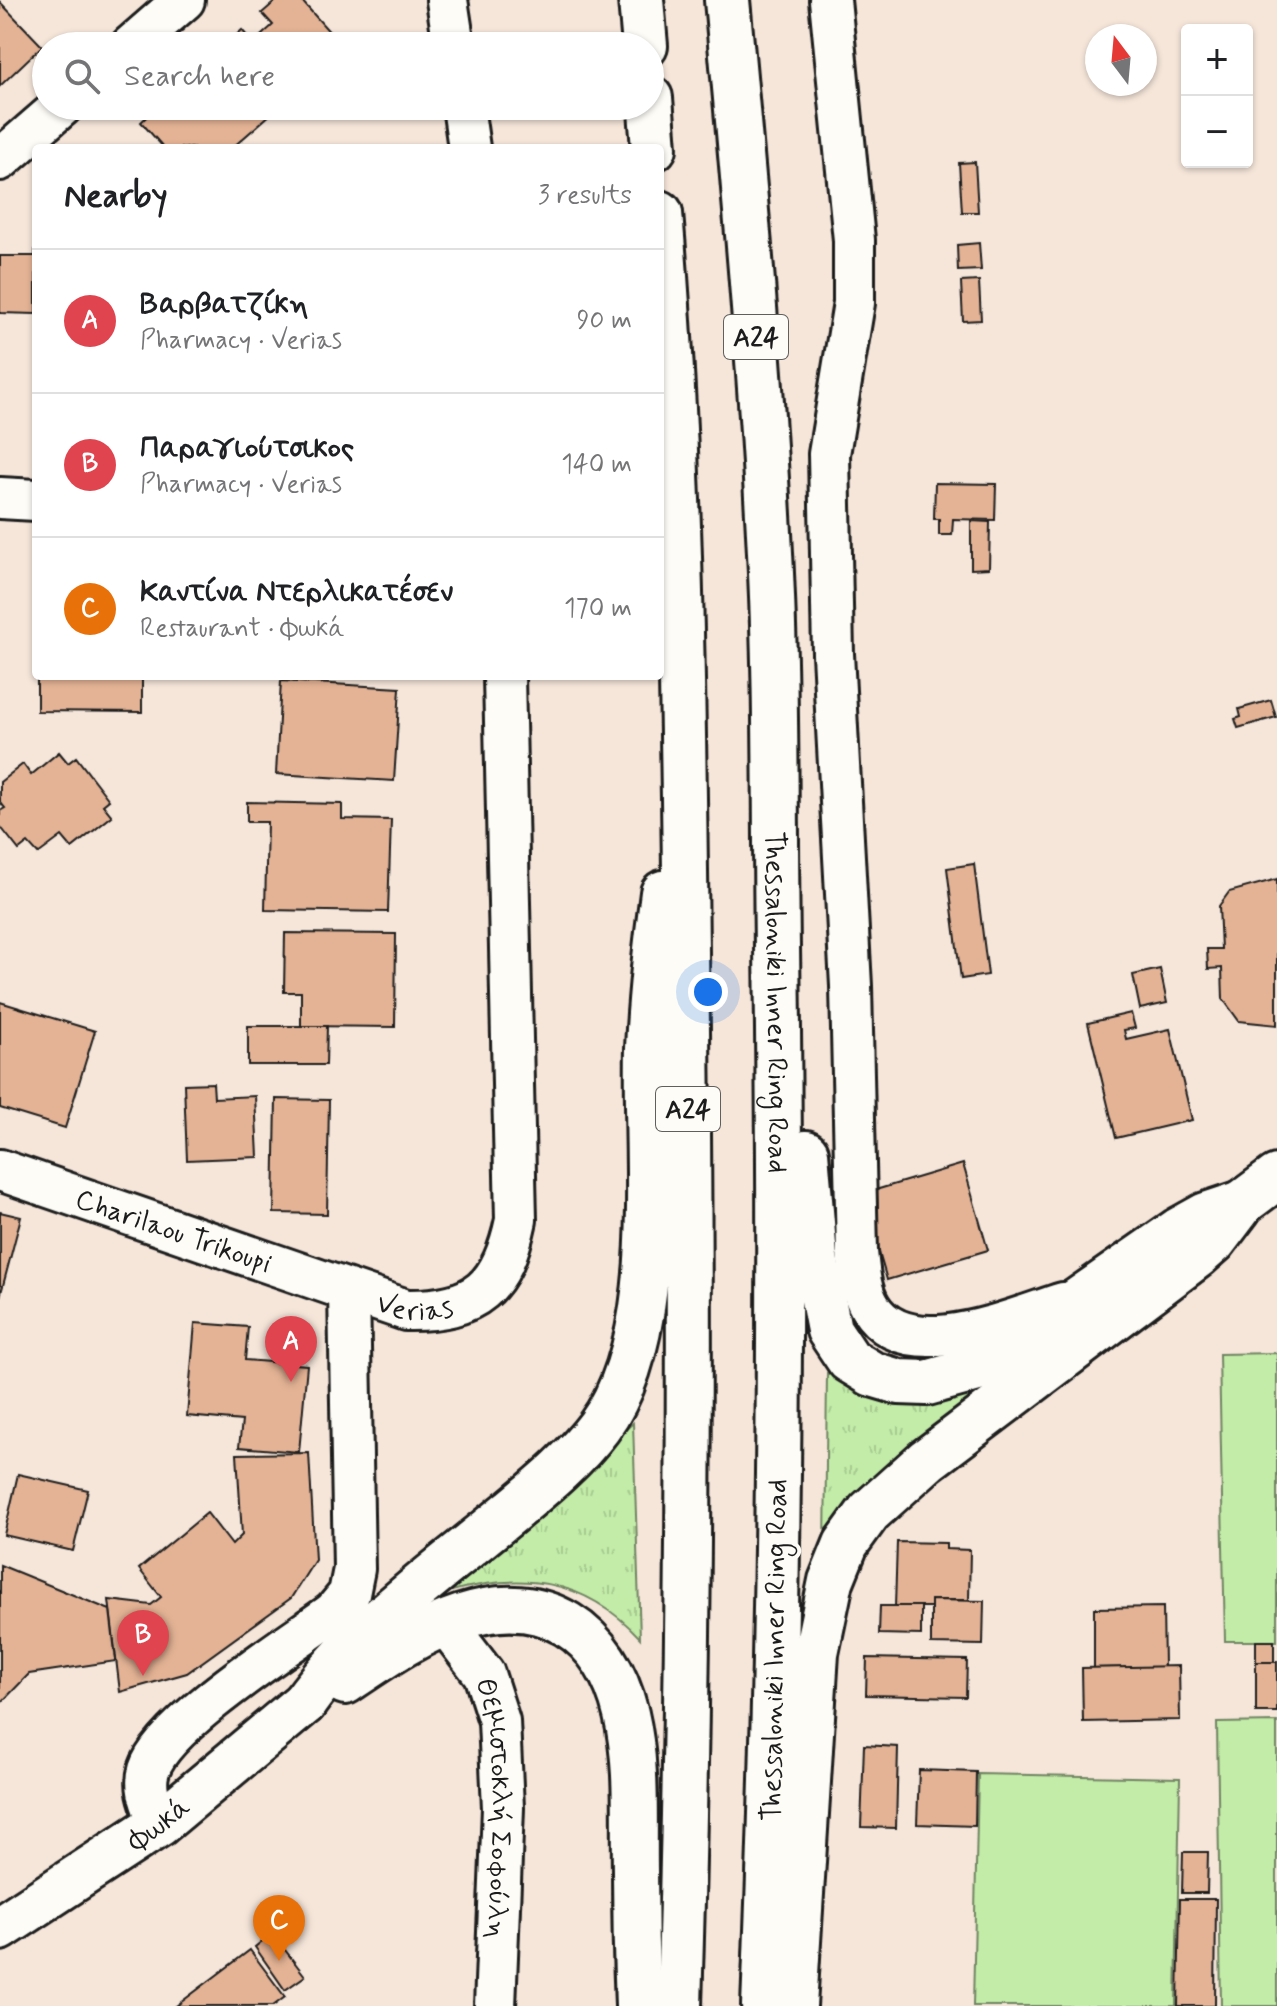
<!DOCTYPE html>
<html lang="en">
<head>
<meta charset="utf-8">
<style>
  body { margin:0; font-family:Mynerve,sans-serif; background:#f2f2f2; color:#202124 }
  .controls { position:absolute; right:24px; top:24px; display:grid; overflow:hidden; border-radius:8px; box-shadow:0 2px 6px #0004 }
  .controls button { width:72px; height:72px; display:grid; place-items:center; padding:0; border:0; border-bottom:2px solid #e0e0e0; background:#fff; color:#202124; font:40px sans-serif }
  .compass { position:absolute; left:1085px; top:24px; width:72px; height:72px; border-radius:50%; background:#fff; box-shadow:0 2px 6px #0004; rotate:344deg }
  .you { position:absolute; left:708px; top:992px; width:28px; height:28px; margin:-20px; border:6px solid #fff; border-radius:50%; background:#1a73e8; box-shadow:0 0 0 12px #1a73e833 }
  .badge { display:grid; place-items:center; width:52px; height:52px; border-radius:50%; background:#b45309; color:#fff; font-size:26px; font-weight:700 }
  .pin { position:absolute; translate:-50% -66px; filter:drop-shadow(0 2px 4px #0008) }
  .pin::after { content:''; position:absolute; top:42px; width:28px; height:24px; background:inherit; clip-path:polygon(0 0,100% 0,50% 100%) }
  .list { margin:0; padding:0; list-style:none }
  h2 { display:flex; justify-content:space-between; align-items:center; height:104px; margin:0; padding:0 32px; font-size:34px }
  h2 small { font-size:26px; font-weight:400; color:#757577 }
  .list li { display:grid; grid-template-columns:52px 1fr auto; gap:24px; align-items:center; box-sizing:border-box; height:144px; padding:0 32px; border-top:2px solid #e0e0e0 }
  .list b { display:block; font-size:30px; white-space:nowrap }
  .list p { margin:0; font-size:26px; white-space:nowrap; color:#757577 }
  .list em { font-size:26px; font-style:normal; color:#757577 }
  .icon { flex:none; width:44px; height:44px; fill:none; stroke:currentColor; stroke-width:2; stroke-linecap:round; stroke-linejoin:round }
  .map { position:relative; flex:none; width:1277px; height:2006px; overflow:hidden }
  .search { position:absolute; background:#fff; box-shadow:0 2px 6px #0004; left:32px; top:32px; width:632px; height:88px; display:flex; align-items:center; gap:20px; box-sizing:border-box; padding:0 28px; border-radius:44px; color:#757577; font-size:30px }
  .panel { position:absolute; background:#fff; box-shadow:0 2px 6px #0004; left:32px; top:144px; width:632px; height:536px; border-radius:8px }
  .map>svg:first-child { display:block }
  .grass { fill:url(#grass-tufts); stroke:#708462; stroke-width:2 }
  .garden { fill:#c3eca8; stroke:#708462; stroke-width:2 }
  .building { fill:#e4b395; stroke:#1c1c1c; stroke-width:2 }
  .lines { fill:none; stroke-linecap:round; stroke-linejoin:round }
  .minor-casing { stroke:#1c1c1c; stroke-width:46 }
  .major-casing { stroke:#1c1c1c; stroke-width:50 }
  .highway-casing { stroke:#1c1c1c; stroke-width:50 }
  .minor { stroke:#fdfcf7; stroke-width:40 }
  .major { stroke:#fdfcf7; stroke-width:44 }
  .highway { stroke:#fdfcf7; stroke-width:44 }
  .labels { text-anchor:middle; stroke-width:8; stroke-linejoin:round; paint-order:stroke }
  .shield { fill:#fdfcf7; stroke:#605f5e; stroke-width:2 }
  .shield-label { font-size:26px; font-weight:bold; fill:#1c1c1c }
  .street-label { font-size:28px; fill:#1c1c1c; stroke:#fdfcf7 }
</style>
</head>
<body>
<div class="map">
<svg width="1277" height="2006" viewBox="0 0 1277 2006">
  <defs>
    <pattern id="grass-tufts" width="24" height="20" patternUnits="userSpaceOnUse" patternTransform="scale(2)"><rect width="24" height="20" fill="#c3eca8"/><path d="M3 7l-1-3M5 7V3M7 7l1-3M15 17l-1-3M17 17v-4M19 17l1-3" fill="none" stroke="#a7ca90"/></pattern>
  </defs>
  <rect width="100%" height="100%" fill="#f6e6da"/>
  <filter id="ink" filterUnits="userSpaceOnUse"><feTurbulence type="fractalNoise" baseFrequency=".0125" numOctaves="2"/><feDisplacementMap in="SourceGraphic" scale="16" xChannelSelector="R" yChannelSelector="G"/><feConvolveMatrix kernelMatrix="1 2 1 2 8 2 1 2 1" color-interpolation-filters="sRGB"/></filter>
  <g filter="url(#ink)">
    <g class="grass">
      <path d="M827,1373C861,1392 889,1406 929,1404C942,1403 966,1391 977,1397L825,1552Z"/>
      <path d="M633,1423L640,1638C584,1577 520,1571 444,1593Z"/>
    </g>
    <g class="garden">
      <path d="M1277,1353V1641H1225L1219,1354Z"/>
      <path d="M1277,1722V2006H1221L1217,1723Z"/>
      <path d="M978,1774L1180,1778L1176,2006H973Z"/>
    </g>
    <g class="building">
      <path d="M277,0H301L342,46H224L242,30L253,43L273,25L262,13Z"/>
      <path d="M0,2L42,46L0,86Z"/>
      <path d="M158,106L181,107L280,106L232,148H164L141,122Z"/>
      <path d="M975,162L978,212H962L959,163Z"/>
      <path d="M36,225V314L0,313V256H35Z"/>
      <path d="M979,243L981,270L958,271L957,245Z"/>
      <path d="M979,281L981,320L963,321L961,282Z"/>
      <path d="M935,483L996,484L995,520L953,519L952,535H939V519H934Z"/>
      <path d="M971,521L990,522L989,568L971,569Z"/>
      <path d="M37,676H142V712L37,711Z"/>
      <path d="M281,681L400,688L394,781L276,774Z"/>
      <path d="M1271,700L1276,717L1238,728L1235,719L1241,717L1239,709Z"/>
      <path d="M59,752L68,763L76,757L109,800L103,805L112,816L72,848L62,836L38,854L28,843L19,850L0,826V811L5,808L0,802V782L23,764L31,775Z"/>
      <path d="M247,802L342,804V819L391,820L388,912L265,910L267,822H247Z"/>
      <path d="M974,864L988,975L961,979L947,868Z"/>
      <path d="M1277,879V1025L1239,1021L1223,999L1222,968L1208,969L1207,949H1221L1219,906L1229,892Z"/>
      <path d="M285,933L396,934L395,1027L301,1026V992H284Z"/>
      <path d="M1160,969L1167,1003L1140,1009L1133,975Z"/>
      <path d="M0,1002L95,1031L65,1128L0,1108Z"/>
      <path d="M1131,1013L1135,1028L1124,1030L1126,1039L1170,1029L1192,1120L1116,1138L1088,1023Z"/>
      <path d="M248,1026H327L326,1065H248Z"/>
      <path d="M213,1083L214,1098L255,1096L258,1157L187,1160L184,1084Z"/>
      <path d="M276,1099L329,1100L327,1214L274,1213Z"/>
      <path d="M963,1164L988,1250L887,1280L862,1194Z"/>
      <path d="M0,1212L21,1217L0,1297Z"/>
      <path d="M195,1323L248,1327L245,1360L307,1365L299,1452L239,1447L242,1421L187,1416Z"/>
      <path d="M309,1453L315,1560L291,1598L187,1673L120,1692L109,1600L151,1605L161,1597L139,1569L207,1513L232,1545L242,1535L237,1454Z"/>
      <path d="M18,1474L88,1490L73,1551L4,1535Z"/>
      <path d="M897,1542L946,1543V1549L970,1550L969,1600H931V1607H895Z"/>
      <path d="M0,1565L110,1610L116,1661L29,1674L0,1704Z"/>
      <path d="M931,1600L984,1601L983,1645L931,1644Z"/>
      <path d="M880,1606H921V1635L879,1634Z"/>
      <path d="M1163,1607L1164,1667L1094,1668V1608Z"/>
      <rect x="1256" y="1641" width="18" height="21"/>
      <path d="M867,1658L967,1660L966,1697L866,1695Z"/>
      <rect x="1256" y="1662" width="21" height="50"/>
      <path d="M1179,1666L1180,1720L1083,1722L1082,1668Z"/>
      <path d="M864,1745L898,1747L896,1828L861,1827Z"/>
      <path d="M919,1770L976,1772L975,1826L917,1824Z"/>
      <path d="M1183,1852H1208L1207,1893H1182Z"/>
      <path d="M1180,1899H1216L1215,2006H1178Z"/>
      <path d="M272,1933L305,1976L285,1990L255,1947Z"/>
      <path d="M250,1950L285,1997L273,2006H176Z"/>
    </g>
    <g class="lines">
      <defs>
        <g id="minor">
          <path d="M447,0L454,46"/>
          <path d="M830,0L854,240V303L829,454L833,654L851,986L857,1252C859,1270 860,1290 870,1307C906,1367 1014,1318 1063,1303"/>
          <path d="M131,46L184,0"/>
          <path d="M463,106L469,148"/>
          <path d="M0,160L62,106"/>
          <path d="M0,498L36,500"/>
          <path id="s1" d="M0,1170L406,1310C477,1311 502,1287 516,1220L504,676"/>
          <path id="s2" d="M445,1623L484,1674L499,1721L503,1808L495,2006"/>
          <path d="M159,1824C153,1807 143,1789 149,1770C163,1724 292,1643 334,1612L349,1594L354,1569L349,1291"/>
        </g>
        <g id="major">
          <path d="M1242,1203L1277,1177"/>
          <path id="s3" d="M0,1928L159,1824L304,1703"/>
        </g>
        <g id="highway">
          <path d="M641,0L645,46"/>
          <path id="s4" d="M727,0C744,184 761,368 770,553C777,684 775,816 777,947C782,1299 779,1654 764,2006"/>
          <path d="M650,98L654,148"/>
          <path d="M660,213C681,459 683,705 686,952C691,1303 690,1655 679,2006"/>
          <path d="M806,1153L815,1258L829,1330L849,1360L872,1374L899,1382L927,1383L981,1368L1179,1230L1206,1215L1242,1203"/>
          <path d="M345,1682C382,1657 419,1631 462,1617C544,1590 606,1631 626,1714C638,1765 634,1819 635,1872C635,1916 636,1961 638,2006"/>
          <path d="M304,1703C359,1627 440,1571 512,1511C542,1486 575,1459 599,1427C667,1335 645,1161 648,1049C650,997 656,945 663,893"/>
          <path d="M794,2006L816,1653L831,1581L846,1544L869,1512L927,1460L1197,1256L1214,1241L1239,1208"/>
        </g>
      </defs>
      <use href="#minor" class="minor-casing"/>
      <use href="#major" class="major-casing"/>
      <use href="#highway" class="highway-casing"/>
      <use href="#minor" class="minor"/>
      <use href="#major" class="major"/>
      <use href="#highway" class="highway"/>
    </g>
  </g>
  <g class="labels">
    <g class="shield">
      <rect x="724" y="315" width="64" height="44" rx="6"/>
      <rect x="656" y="1087" width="64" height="44" rx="6"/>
    </g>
    <g class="shield-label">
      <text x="756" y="346">Α24</text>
      <text x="688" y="1118">Α24</text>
    </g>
    <g class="street-label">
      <text dy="10" stroke="none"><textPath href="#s4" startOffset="1004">Thessaloniki Inner Ring Road</textPath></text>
      <text dy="10" stroke="none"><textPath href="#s1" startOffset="184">Charilaou Trikoupi</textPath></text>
      <text dy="10" stroke="none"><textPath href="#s1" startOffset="438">Verias</textPath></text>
      <text transform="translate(773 1650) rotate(-89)" y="10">Thessaloniki Inner Ring Road</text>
      <text dy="10" stroke="none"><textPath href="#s2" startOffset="200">Θεμιστοκλή Σοφούλη</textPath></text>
      <text dy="10" stroke="none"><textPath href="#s3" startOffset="190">Φωκά</textPath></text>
    </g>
  </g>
</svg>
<div class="controls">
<button>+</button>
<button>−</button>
</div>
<svg class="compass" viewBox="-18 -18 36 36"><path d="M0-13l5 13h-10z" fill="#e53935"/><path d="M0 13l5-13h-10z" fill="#757577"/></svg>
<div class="you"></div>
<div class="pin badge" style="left:291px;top:1382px;background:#e0444e">A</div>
<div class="pin badge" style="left:143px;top:1676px;background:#e0444e">B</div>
<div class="pin badge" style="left:279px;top:1961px;background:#e8710a">C</div>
<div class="search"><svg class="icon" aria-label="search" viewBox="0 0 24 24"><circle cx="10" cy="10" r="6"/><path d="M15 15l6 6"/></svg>Search here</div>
<section class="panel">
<h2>Nearby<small>3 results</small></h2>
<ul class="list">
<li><span class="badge" style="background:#e0444e">A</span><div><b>Βαρβατζίκη</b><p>Pharmacy · Verias</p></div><em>90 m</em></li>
<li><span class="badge" style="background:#e0444e">B</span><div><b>Παραγιούτσικος</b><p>Pharmacy · Verias</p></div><em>140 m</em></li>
<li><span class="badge" style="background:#e8710a">C</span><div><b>Καντίνα Ντερλικατέσεν</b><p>Restaurant · Φωκά</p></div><em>170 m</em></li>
</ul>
</section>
</div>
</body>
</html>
